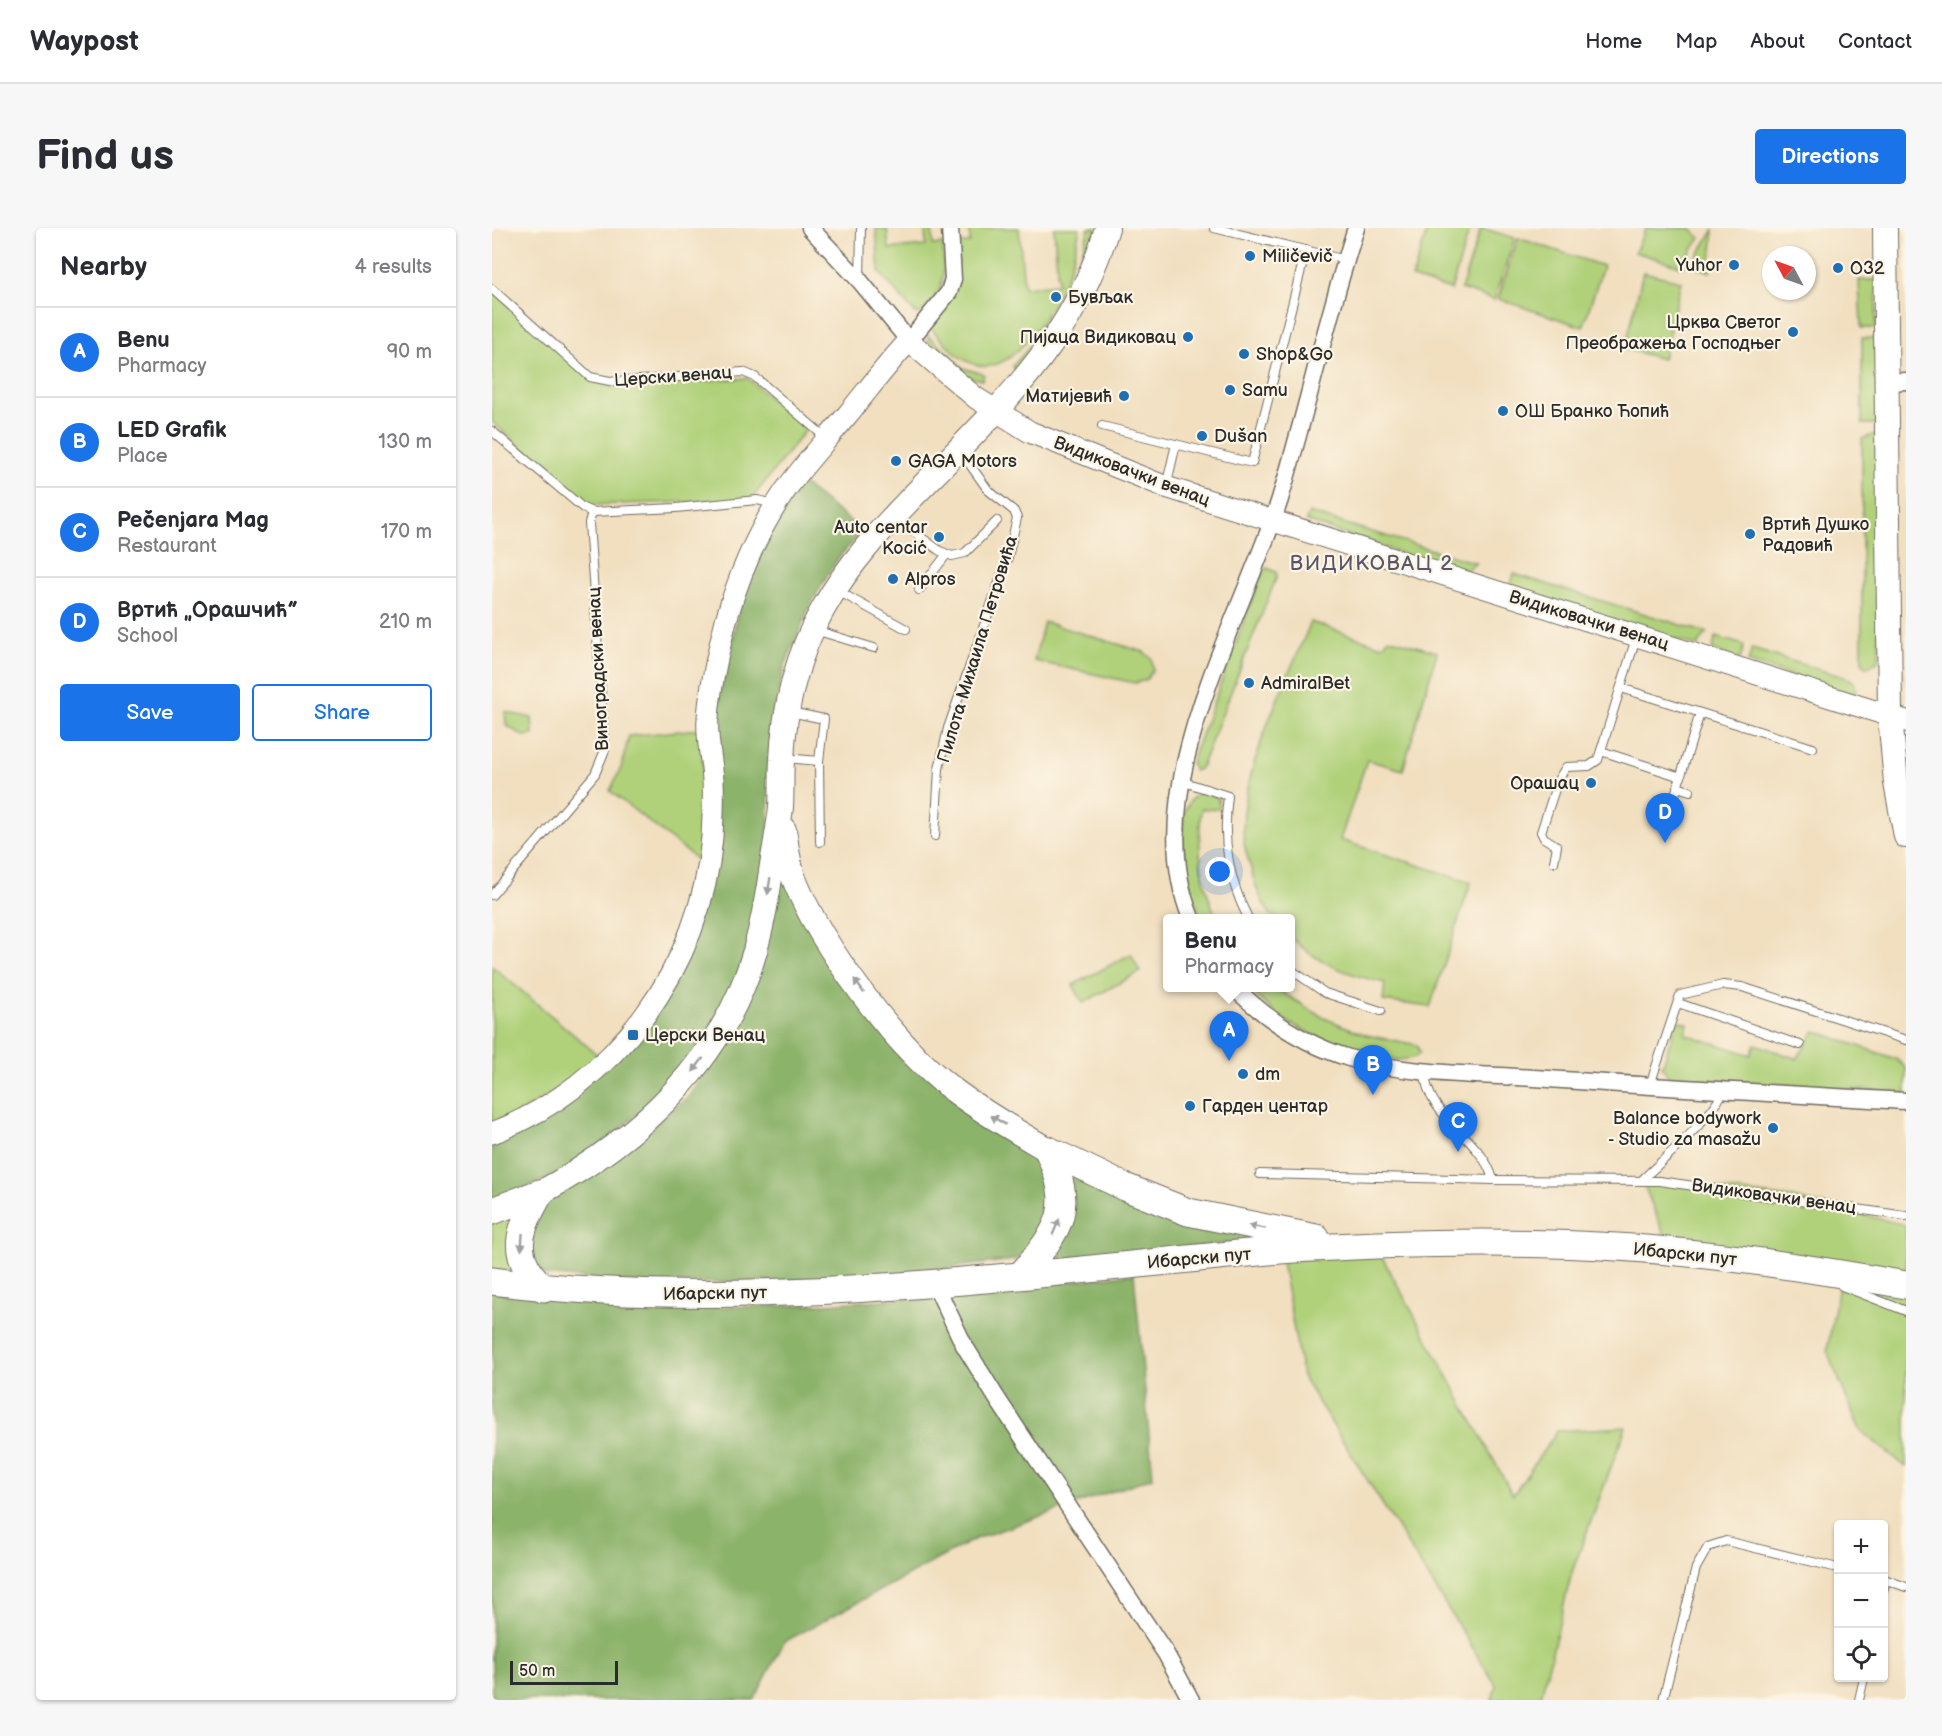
<!DOCTYPE html>
<html lang="en">
<head>
<meta charset="utf-8">
<style>
  body { margin:0; font-family:"Balsamiq Sans",sans-serif; background:#f7f7f7; color:#2b2b33 }
  .controls { position:absolute; right:18px; bottom:18px; display:grid; overflow:hidden; border-radius:6px; box-shadow:0 2px 4px #0004 }
  .controls button { width:54px; height:54px; display:grid; place-items:center; padding:0; border:0; border-bottom:2px solid #e1e1e2; background:#fff; color:#2b2b33; font:30px sans-serif }
  .compass { position:absolute; left:1270px; top:18px; width:54px; height:54px; border-radius:50%; background:#fff; box-shadow:0 2px 4px #0004; rotate:311deg }
  .scale { position:absolute; left:18px; bottom:15px; width:108px; box-sizing:border-box; padding-left:6px; border:3px solid #2b2b2b; border-top:0; font-size:16px; line-height:21px; white-space:nowrap; color:#2b2b2b; -webkit-text-stroke:4px #fcf5e5; paint-order:stroke }
  .you { position:absolute; left:728px; top:644px; width:21px; height:21px; margin:-15px; border:4px solid #fff; border-radius:50%; background:#1a73e8; box-shadow:0 0 0 9px #1a73e833 }
  .badge { display:grid; place-items:center; width:39px; height:39px; border-radius:50%; background:#1a73e8; color:#fff; font-size:20px; font-weight:700 }
  .pin { position:absolute; translate:-50% -50px; filter:drop-shadow(0 2px 3px #0008) }
  .pin::after { content:''; position:absolute; top:32px; width:21px; height:18px; background:inherit; clip-path:polygon(0 0,100% 0,50% 100%) }
  .popup { position:absolute; left:671px; top:686px; width:132px; height:78px; box-sizing:border-box; display:grid; place-content:center; border-radius:6px; background:#fff; filter:drop-shadow(0 2px 4px #0005); font-size:20px; white-space:nowrap; color:#7c7c81 }
  .popup b { font-size:22px; color:#2b2b33 }
  .popup::after { content:''; position:absolute; left:50%; top:100%; margin-left:-12px; border:12px solid transparent; border-top-color:#fff }
  .list { margin:0; padding:0; list-style:none }
  h2 { display:flex; justify-content:space-between; align-items:center; height:78px; margin:0; padding:0 24px; font-size:26px }
  h2 small { font-size:20px; font-weight:400; color:#7c7c81 }
  .list li { display:grid; grid-template-columns:39px 1fr auto; gap:18px; align-items:center; box-sizing:border-box; height:90px; padding:0 24px; border-top:2px solid #e1e1e2 }
  .list b { display:block; font-size:22px; white-space:nowrap }
  .list p { margin:0; font-size:20px; white-space:nowrap; color:#7c7c81 }
  .list em { font-size:20px; font-style:normal; color:#7c7c81 }
  .actions { display:flex; gap:12px; padding:18px 24px }
  .actions a { flex:1; padding:14px 0; border:2px solid #1a73e8; border-radius:6px; text-align:center; font-size:21px; color:#1a73e8 }
  .actions .main { background:#1a73e8; color:#fff }
  .icon { flex:none; width:33px; height:33px; fill:none; stroke:currentColor; stroke-width:2; stroke-linecap:round; stroke-linejoin:round }
  .map { position:relative; flex:none; width:1414px; height:1472px; overflow:hidden; border-radius:6px }
  header { display:flex; align-items:center; gap:36px; box-sizing:border-box; height:84px; padding:0 30px; background:#fff; border-bottom:2px solid #e1e1e2 }
  header strong { font-size:28px }
  nav { display:flex; gap:33px; margin-inline-start:auto; font-size:21px }
  .intro { display:flex; align-items:center; justify-content:space-between; box-sizing:border-box; height:144px; padding:0 36px }
  h1 { margin:0; font-size:42px }
  .button { padding:15px 27px; border-radius:6px; background:#1a73e8; color:#fff; font-size:21px; font-weight:700 }
  main { display:flex; gap:36px; padding:0 36px }
  aside { flex:1; background:#fff; border-radius:6px; box-shadow:0 2px 4px #0004 }
  .map>svg:first-child { display:block }
  .green { fill:#b0d17a; stroke:#6e7e52; stroke-width:1.5 }
  .forest { fill:#8cb36a; stroke:#5c6f4a; stroke-width:1.5 }
  .lines { fill:none; stroke-linecap:round; stroke-linejoin:round }
  .service-casing { stroke:#706a5f; stroke-width:10 }
  .minor-casing { stroke:#706a5f; stroke-width:19 }
  .tertiary-casing { stroke:#706a5f; stroke-width:23 }
  .secondary-casing { stroke:#706a5f; stroke-width:26 }
  .primary-casing { stroke:#706a5f; stroke-width:29 }
  .service { stroke:#fff; stroke-width:8 }
  .minor { stroke:#fff; stroke-width:16 }
  .tertiary { stroke:#fff; stroke-width:21 }
  .secondary { stroke:#fff; stroke-width:24 }
  .primary { stroke:#fff; stroke-width:27 }
  .oneway { fill:#a0a0a0 }
  .poi-dot { fill:#1f6fb2; stroke:#fcf5e5; stroke-width:2 }
  .labels { text-anchor:middle; stroke-width:4.5; stroke-linejoin:round; paint-order:stroke }
  .poi-label { font-size:18px; fill:#2b2b2b; stroke:#fcf5e5; text-anchor:start }
  .street-label { font-size:18px; fill:#2b2b2b; stroke:#fcf5e5 }
  .quarter-label { font-size:21px; letter-spacing:1.5px; fill:#5b5569; stroke:#fcf5e5 }
</style>
</head>
<body>
<header>
<strong>Waypost</strong>
<nav><a>Home</a><a>Map</a><a>About</a><a>Contact</a></nav>
</header>
<div class="intro"><h1>Find us</h1><a class="button">Directions</a></div>
<main>
<aside>
<h2>Nearby<small>4 results</small></h2>
<ul class="list">
<li><span class="badge">A</span><div><b>Benu</b><p>Pharmacy</p></div><em>90 m</em></li>
<li><span class="badge">B</span><div><b>LED Grafik</b><p>Place</p></div><em>130 m</em></li>
<li><span class="badge">C</span><div><b>Pečenjara Mag</b><p>Restaurant</p></div><em>170 m</em></li>
<li><span class="badge">D</span><div><b>Вртић „Орашчић”</b><p>School</p></div><em>210 m</em></li>
</ul>
<div class="actions"><a class="main">Save</a><a>Share</a></div>
</aside>
<div class="map">
<svg width="1414" height="1472" viewBox="0 0 1414 1472">
  <rect width="100%" height="100%" fill="#fcf5e5"/>
  <filter id="ink" filterUnits="userSpaceOnUse"><feTurbulence type="fractalNoise" baseFrequency=".0167" numOctaves="2"/><feDisplacementMap in="SourceGraphic" scale="12" xChannelSelector="R" yChannelSelector="G"/><feConvolveMatrix kernelMatrix="1 2 1 2 8 2 1 2 1" color-interpolation-filters="sRGB"/></filter>
  <filter id="wash" filterUnits="userSpaceOnUse"><feTurbulence type="fractalNoise" baseFrequency=".008" numOctaves="4" result="noise"/><feDisplacementMap in="SourceGraphic" scale="24" xChannelSelector="R" yChannelSelector="G"/><feGaussianBlur stdDeviation="1.35" result="paint"/><feColorMatrix in="noise" values="0 0 0 0 0 0 0 0 0 0 0 0 0 0 0 0 0 1.4 0 .05"/><feComposite in="paint" operator="in"/></filter>
  <g filter="url(#wash)">
    <rect width="100%" height="100%" fill="#f1dfc0"/>
    <g class="green">
      <path d="M384,0H395L397,21L434,18L433,0H440L441,17L451,16C452,50 454,61 428,86L423,85L387,44Z"/>
      <path d="M477,0H527L532,59L566,56L562,0H588C584,15 582,31 576,45C565,74 525,144 489,138C468,135 451,114 438,99L466,15H478Z"/>
      <path d="M597,0H605L579,67L524,144L521,138C559,95 583,56 597,0Z"/>
      <path d="M936,0H978L959,62L920,50Z"/>
      <path d="M989,0L1023,10L1002,72L969,61Z"/>
      <path d="M1154,0H1199L1208,10L1196,27L1192,39L1143,24Z"/>
      <path d="M1222,2L1218,44L1199,37Z"/>
      <path d="M1026,10L1111,38L1091,99L1006,71Z"/>
      <path d="M1151,44L1189,53L1171,131L1133,121Z"/>
      <path d="M1367,52H1385L1384,100H1369Z"/>
      <path d="M0,61L98,149L120,160L255,150L314,201L259,272L96,277L0,194Z"/>
      <path d="M436,107L471,140L492,146L490,152L469,147L436,118Z"/>
      <path d="M1370,110H1386L1385,196H1370Z"/>
      <path d="M1386,205L1387,433L1375,439L1370,434V211Z"/>
      <path d="M817,285L984,335L969,346L814,293Z"/>
      <path d="M775,340L784,344L785,348L710,537L706,542H702L699,534L771,343Z"/>
      <path d="M1022,346L1215,405L1205,418L1018,359Z"/>
      <path d="M552,394L652,424L660,431L661,442L654,452L643,455L542,433Z"/>
      <path d="M819,394L890,418L897,410L945,424L911,542L875,532L848,612L979,654L938,779L891,773L893,755C858,747 824,736 799,709L798,690H782C771,679 764,660 760,645C758,635 753,624 752,614C745,547 793,456 819,394Z"/>
      <path d="M1224,409L1252,417L1248,431L1220,422Z"/>
      <path d="M1260,421L1358,451L1363,456L1364,468L1256,434Z"/>
      <path d="M13,484L40,490L41,507L31,508L14,497Z"/>
      <path d="M207,501L211,511V623L208,634L118,563L129,540L137,508Z"/>
      <path d="M714,563L726,570L727,581H709C705,619 708,655 725,690H709C699,663 670,572 714,563Z"/>
      <path d="M639,726L648,744L591,775L581,757Z"/>
      <path d="M0,738L107,828C76,857 39,881 0,897Z"/>
      <path d="M756,760H783L832,790L874,807L925,817L928,826C902,846 816,807 791,791C779,782 767,770 756,760Z"/>
      <path d="M1188,793L1196,795L1193,806L1259,827L1263,816L1305,831L1323,803L1404,831L1414,840V865L1177,849L1170,839L1184,795Z"/>
      <path d="M1150,952L1300,970L1414,997V1239L1368,1202L1335,1123L1349,1046L1179,1024Z"/>
      <path d="M23,980L29,1045L0,1042V987Z"/>
      <path d="M884,1018L1021,1267L1065,1203L1134,1199L1080,1344L1048,1472H1000L1004,1457L810,1148L788,1022Z"/>
    </g>
    <g class="forest">
      <path d="M308,254L371,303L346,330L319,375L293,437L280,492L276,548L277,594L268,666L244,757L185,854L80,940L0,974V913L64,879L198,721L226,474L248,375L266,328Z"/>
      <path d="M288,637L389,793L542,922L563,977L550,1011L522,1032L401,1046L284,1053L154,1056L53,1047L41,1037L39,994L52,975L145,912L197,868L214,841Z"/>
      <path d="M562,928L784,1011L551,1033Z"/>
      <path d="M642,1046L661,1249L483,1311L292,1414L262,1472H0V1061C213,1098 429,1070 642,1046Z"/>
    </g>
  </g>
  <g filter="url(#ink)">
    <g class="lines">
      <defs>
        <g id="service">
          <path d="M722,0L854,32"/>
          <path d="M368,53L369,0"/>
          <path d="M0,61L98,149L123,154L251,144L263,149L334,210"/>
          <path d="M610,198L760,235L814,22"/>
          <path d="M0,203L91,280L100,284L184,280L265,272L283,276"/>
          <path d="M674,259L684,216"/>
          <path d="M404,291L448,323L460,328L473,325L505,293"/>
          <path d="M427,362L455,326"/>
          <path d="M346,363L414,401"/>
          <path d="M323,402L382,420"/>
          <path d="M1129,460L1321,520"/>
          <path d="M298,484L332,491L327,533L328,614"/>
          <path d="M1109,523L1189,549"/>
          <path d="M293,530L327,533"/>
          <path d="M689,553L736,568C730,611 736,651 756,690"/>
          <path d="M1185,559L1198,563"/>
          <path d="M1183,567L1208,485"/>
          <path d="M443,608L447,541L456,500L516,329L525,290L522,283L496,262L469,224"/>
          <path d="M1062,634L1065,618L1052,610L1049,604L1066,552L1074,539L1097,538L1106,532L1145,407"/>
          <path d="M0,667L103,546L113,522L97,295L100,284"/>
          <path d="M798,741L833,765L889,783"/>
          <path d="M1186,775L1308,817"/>
          <path d="M933,843C933,890 991,909 1001,952"/>
          <path d="M1158,857L1188,767L1231,757L1250,759L1414,812"/>
          <path d="M768,946L1001,952L1167,953L1414,988"/>
          <path d="M1150,952C1170,932 1224,887 1231,862"/>
          <path d="M1350,1058L1414,1083"/>
          <path d="M1392,1351L1414,1359"/>
          <path d="M1392,1360L1393,1351"/>
          <path d="M1171,1472L1204,1340L1216,1319L1234,1313L1346,1340"/>
          <path d="M1367,1472L1372,1450"/>
        </g>
        <g id="minor">
          <path d="M318,0L368,53L417,113L457,64L461,51L458,0"/>
          <path d="M1396,154L1414,153"/>
          <path d="M699,690C646,561 748,396 788,271C815,181 835,89 864,0"/>
          <path d="M743,760C776,793 812,816 857,830C916,847 982,846 1042,850C1166,859 1290,866 1414,873"/>
          <path d="M442,1054L472,1117L504,1169L674,1426L699,1472"/>
        </g>
        <path id="tertiary" d="M0,905C122,859 210,739 220,609C221,590 222,570 221,552C220,532 214,510 216,490C218,458 226,424 234,392C247,347 266,302 293,263C312,236 335,212 356,186C376,162 395,136 417,113L484,170L538,204L674,259L1414,493"/>
        <g id="secondary">
          <path d="M1393,0L1398,487L1404,555L1414,608"/>
          <path d="M292,602C295,619 296,636 302,651C329,718 403,818 460,861C490,884 524,903 556,922"/>
          <path d="M48,965C146,912 232,833 263,723C271,694 276,666 280,637C283,617 287,598 289,579C290,563 289,547 290,532C292,480 305,426 331,381C356,336 391,299 426,263C505,182 583,112 615,0"/>
        </g>
        <g id="primary">
          <path d="M556,922L633,959L696,984L824,1010"/>
          <path d="M48,965C27,1002 16,1027 51,1060"/>
          <path d="M0,983L48,965"/>
          <path d="M530,1046C569,999 583,982 556,922"/>
          <path d="M0,1053C259,1086 529,1046 788,1022C897,1015 1015,1012 1125,1019C1222,1025 1319,1040 1414,1057"/>
        </g>
      </defs>
      <use href="#service" class="service-casing"/>
      <use href="#minor" class="minor-casing"/>
      <use href="#tertiary" class="tertiary-casing"/>
      <use href="#secondary" class="secondary-casing"/>
      <use href="#primary" class="primary-casing"/>
      <use href="#service" class="service"/>
      <use href="#minor" class="minor"/>
      <use href="#tertiary" class="tertiary"/>
      <use href="#secondary" class="secondary"/>
      <use href="#primary" class="primary"/>
    </g>
    <defs><path id="oneway-solid" d="M-6-.8H1V-3.2L6.5 0L1 3.2V.8H-6Z" transform="scale(1.5)"/></defs>
    <g class="oneway">
      <use href="#oneway-solid" transform="translate(277 658) rotate(99)"/>
      <use href="#oneway-solid" transform="translate(367 758) rotate(-125)"/>
      <use href="#oneway-solid" transform="translate(206 837) rotate(127)"/>
      <use href="#oneway-solid" transform="translate(506 892) rotate(-149)"/>
      <use href="#oneway-solid" transform="translate(564 999) rotate(-67)"/>
      <use href="#oneway-solid" transform="translate(765 999) rotate(-170)"/>
      <use href="#oneway-solid" transform="translate(30 1014) rotate(94)"/>
    </g>
  </g>
  <g class="poi-dot">
    <circle cx="758" cy="28" r="6"/>
    <circle cx="1242" cy="37" r="6"/>
    <circle cx="1346" cy="40" r="6"/>
    <circle cx="564" cy="69" r="6"/>
    <circle cx="1301" cy="104" r="6"/>
    <circle cx="696" cy="109" r="6"/>
    <circle cx="752" cy="126" r="6"/>
    <circle cx="738" cy="162" r="6"/>
    <circle cx="632" cy="168" r="6"/>
    <circle cx="1011" cy="183" r="6"/>
    <circle cx="710" cy="208" r="6"/>
    <circle cx="404" cy="233" r="6"/>
    <circle cx="1258" cy="306" r="6"/>
    <circle cx="447" cy="309" r="6"/>
    <circle cx="401" cy="351" r="6"/>
    <circle cx="757" cy="455" r="6"/>
    <circle cx="1099" cy="555" r="6"/>
    <rect x="135" y="801" width="12" height="12" rx="3"/>
    <circle cx="751" cy="846" r="6"/>
    <circle cx="698" cy="878" r="6"/>
    <circle cx="1281" cy="900" r="6"/>
  </g>
  <g class="labels">
    <g class="poi-label">
      <text x="770" y="34">Miličevič</text>
      <text x="1230" y="43" text-anchor="end">Yuhor</text>
      <text x="1358" y="46">О32</text>
      <text x="576" y="75">Бувљак</text>
      <text x="1289" y="100" text-anchor="end">Црква Светог<tspan x="1289" dy="21">Преображења Господњег</tspan></text>
      <text x="684" y="115" text-anchor="end">Пијаца Видиковац</text>
      <text x="764" y="132">Shop&amp;Go</text>
      <text x="750" y="168">Samu</text>
      <text x="620" y="174" text-anchor="end">Матијевић</text>
      <text x="1023" y="189">ОШ Бранко Ћопић</text>
      <text x="722" y="214">Dušan</text>
      <text x="416" y="239">GAGA Motors</text>
      <text x="1270" y="302">Вртић Душко<tspan x="1270" dy="21">Радовић</tspan></text>
      <text x="435" y="305" text-anchor="end">Auto centar<tspan x="435" dy="21">Kocić</tspan></text>
      <text x="413" y="357">Alpros</text>
      <text x="769" y="461">AdmiralBet</text>
      <text x="1087" y="561" text-anchor="end">Орашац</text>
      <text x="153" y="813">Церски Венац</text>
      <text x="763" y="852">dm</text>
      <text x="710" y="884">Гарден центар</text>
      <text x="1269" y="896" text-anchor="end">Balance bodywork<tspan x="1269" dy="21">- Studio za masažu</tspan></text>
    </g>
    <g class="street-label">
      <text transform="translate(181 148) rotate(-4)" y="6">Церски венац</text>
      <text transform="translate(640 243) rotate(21)" y="6">Видиковачки венац</text>
      <text transform="translate(1097 392) rotate(17)" y="6">Видиковачки венац</text>
      <text transform="translate(485 421) rotate(-73)" y="6">Пилота Михаила Петровића</text>
      <text transform="translate(106 441) rotate(-93)" y="6">Виноградски венац</text>
      <text transform="translate(1282 968) rotate(8)" y="6">Видиковачки венац</text>
      <text transform="translate(1193 1026) rotate(6)" y="6">Ибарски пут</text>
      <text transform="translate(707 1030) rotate(-5)" y="6">Ибарски пут</text>
      <text transform="translate(223 1065) rotate(-1)" y="6">Ибарски пут</text>
    </g>
    <g class="quarter-label">
      <text x="880" y="342">ВИДИКОВАЦ 2</text>
    </g>
  </g>
</svg>
<div class="controls">
<button>+</button>
<button>−</button>
<button><svg class="icon" aria-label="locate" viewBox="0 0 24 24"><circle cx="12" cy="12" r="6"/><path d="M12 2v4M12 18v4M2 12h4M18 12h4"/></svg></button>
</div>
<svg class="compass" viewBox="-18 -18 36 36"><path d="M0-13l5 13h-10z" fill="#e53935"/><path d="M0 13l5-13h-10z" fill="#7c7c81"/></svg>
<div class="scale">50 m</div>
<div class="you"></div>
<div class="pin badge" style="left:737px;top:833px">A</div>
<div class="popup"><b>Benu</b>Pharmacy</div>
<div class="pin badge" style="left:881px;top:867px">B</div>
<div class="pin badge" style="left:966px;top:924px">C</div>
<div class="pin badge" style="left:1173px;top:615px">D</div>
</div>
</main>
</body>
</html>
